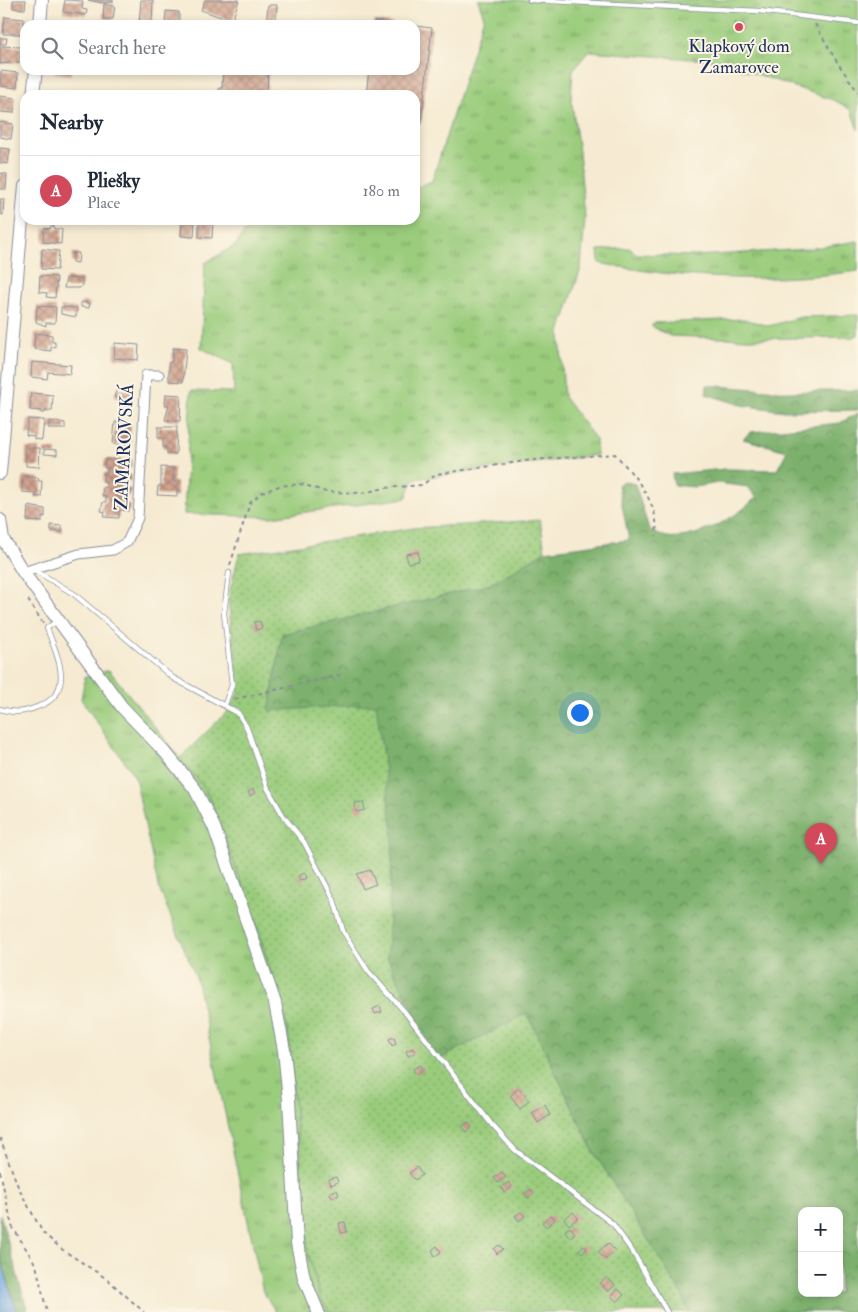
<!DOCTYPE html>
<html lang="en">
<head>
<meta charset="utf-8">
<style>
  body { margin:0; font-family:"IM FELL Double Pica",serif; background:#f6f6f7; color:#1f2937 }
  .controls { position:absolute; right:15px; bottom:15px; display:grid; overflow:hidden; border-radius:10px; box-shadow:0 2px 8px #0003 }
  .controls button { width:45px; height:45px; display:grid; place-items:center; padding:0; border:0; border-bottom:1px solid #e0e1e3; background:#fff; color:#1f2937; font:25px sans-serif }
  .you { position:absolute; left:579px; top:712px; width:18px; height:18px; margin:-12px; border:4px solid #fff; border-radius:50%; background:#1a73e8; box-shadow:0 0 0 8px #1a73e833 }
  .badge { display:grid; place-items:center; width:32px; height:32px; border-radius:50%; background:#d1495b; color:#fff; font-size:16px; font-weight:700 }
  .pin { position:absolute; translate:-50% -41px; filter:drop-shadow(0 1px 2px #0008) }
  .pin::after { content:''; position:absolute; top:26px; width:18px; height:15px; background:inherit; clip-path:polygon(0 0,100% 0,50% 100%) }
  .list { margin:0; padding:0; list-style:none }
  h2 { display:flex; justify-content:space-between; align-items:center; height:65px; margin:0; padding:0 20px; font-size:21px }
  h2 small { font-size:16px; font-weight:400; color:#747a83 }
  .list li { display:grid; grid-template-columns:32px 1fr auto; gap:15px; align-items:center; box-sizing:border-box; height:70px; padding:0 20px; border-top:1px solid #e0e1e3 }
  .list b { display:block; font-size:19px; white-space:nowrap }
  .list p { margin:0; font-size:16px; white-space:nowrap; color:#747a83 }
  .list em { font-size:16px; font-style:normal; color:#747a83 }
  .icon { flex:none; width:28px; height:28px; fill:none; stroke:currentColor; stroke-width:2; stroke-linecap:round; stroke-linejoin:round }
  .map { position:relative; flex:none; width:858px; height:1312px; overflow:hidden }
  .search { position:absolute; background:#fff; box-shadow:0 2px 8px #0003; left:20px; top:20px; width:400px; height:55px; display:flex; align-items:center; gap:12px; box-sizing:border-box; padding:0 18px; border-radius:15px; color:#747a83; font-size:19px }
  .panel { position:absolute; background:#fff; box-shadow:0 2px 8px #0003; left:20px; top:90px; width:400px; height:135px; border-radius:15px }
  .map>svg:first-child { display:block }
  .grass { fill:url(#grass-tufts); stroke:#5a7e6d }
  .forest { fill:url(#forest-crowns); stroke:#4b7065; fill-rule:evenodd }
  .garden { fill:url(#garden-dots); stroke:#5a7e6d }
  .water { fill:#74a9e1; stroke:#486ca0 }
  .building { fill:url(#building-cross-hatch) }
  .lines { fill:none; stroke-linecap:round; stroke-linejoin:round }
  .lane-casing { stroke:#888d98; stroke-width:6 }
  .street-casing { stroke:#888d98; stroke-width:11 }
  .secondary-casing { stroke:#888d98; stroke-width:14 }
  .path { stroke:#888d98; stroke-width:2; stroke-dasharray:4 4; stroke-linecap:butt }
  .lane { stroke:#fff; stroke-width:4.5 }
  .street { stroke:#fff; stroke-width:9 }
  .secondary { stroke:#fff; stroke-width:12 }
  .poi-dot { fill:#d1495b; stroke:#fcf5e5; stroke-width:2 }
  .labels { text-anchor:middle; stroke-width:4; stroke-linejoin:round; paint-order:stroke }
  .poi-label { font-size:18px; fill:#1b2f5e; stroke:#fcf5e5 }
  .street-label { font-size:18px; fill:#1b2f5e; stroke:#fcf5e5 }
</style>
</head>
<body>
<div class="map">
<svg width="858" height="1312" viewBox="0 0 858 1312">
  <defs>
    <pattern id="grass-tufts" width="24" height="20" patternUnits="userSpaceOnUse" patternTransform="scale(1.25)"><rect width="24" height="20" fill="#9acc7c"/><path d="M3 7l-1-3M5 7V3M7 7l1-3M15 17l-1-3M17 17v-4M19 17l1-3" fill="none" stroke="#7da669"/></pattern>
    <pattern id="forest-crowns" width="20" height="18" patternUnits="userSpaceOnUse" patternTransform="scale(1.25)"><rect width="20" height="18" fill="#7bb06c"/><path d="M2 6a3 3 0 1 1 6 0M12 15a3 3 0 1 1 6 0" fill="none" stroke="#64905c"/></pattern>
    <pattern id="garden-dots" width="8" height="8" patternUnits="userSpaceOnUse" patternTransform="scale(1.25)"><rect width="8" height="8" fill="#9acc7c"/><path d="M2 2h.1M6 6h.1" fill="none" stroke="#7da669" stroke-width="1.8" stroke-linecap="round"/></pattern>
    <pattern id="building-cross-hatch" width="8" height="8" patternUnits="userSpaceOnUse" patternTransform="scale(1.25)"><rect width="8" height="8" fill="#d2a38e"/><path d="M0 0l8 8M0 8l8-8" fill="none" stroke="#aa8577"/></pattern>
  </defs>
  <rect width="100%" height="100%" fill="#fcf5e5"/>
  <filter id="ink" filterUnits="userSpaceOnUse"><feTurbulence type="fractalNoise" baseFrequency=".02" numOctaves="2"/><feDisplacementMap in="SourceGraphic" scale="10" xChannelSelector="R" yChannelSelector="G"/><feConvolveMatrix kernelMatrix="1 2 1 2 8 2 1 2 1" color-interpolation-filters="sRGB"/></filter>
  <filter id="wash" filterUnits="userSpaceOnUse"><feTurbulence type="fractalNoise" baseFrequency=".0096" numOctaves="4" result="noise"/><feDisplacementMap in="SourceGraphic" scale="20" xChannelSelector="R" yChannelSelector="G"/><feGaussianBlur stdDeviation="1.12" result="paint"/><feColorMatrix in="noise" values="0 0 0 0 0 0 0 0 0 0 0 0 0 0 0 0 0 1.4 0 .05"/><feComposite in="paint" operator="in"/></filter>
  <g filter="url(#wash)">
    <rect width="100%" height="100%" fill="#f6ebd2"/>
    <g class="grass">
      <path d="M478,0H858V130L851,110L836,101L718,61L589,51L573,70L571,97L579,152L585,218L581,268L560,332L564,397L596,440L597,455L414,479L406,498L271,517L184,514L191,391L234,392L233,364L201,348L205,263L236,245L253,220H415V188L432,181L484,17Z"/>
      <path d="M858,241V271C773,283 684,280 599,263L598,250L629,248L637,254L695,256L808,249Z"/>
      <path d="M858,315V335L852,337L748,339L670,336L651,326L654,323L744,319L769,326L801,317Z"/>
      <path d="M109,670L206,790L252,909L288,1030L308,1253L321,1299L329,1312H276L263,1292L196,977L158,886L135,777L81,699L85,677Z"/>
    </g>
    <g class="forest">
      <path d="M707,385L790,392L858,390V410L784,411L741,405L706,394Z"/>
      <path d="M858,413V1312H689L682,1295L592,1149L527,1013L438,1060L387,958L393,833L269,711L282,634L491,584L545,551L629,540L618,485L623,481L635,484L649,529C653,532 658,535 663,536C690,544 739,517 756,497L748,487L718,483L695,487L674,485L672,474L725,469L777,470L787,451L743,439L751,432L840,423ZM802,1211H839V1293H802Z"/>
      <path d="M0,1214L28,1312H17L0,1254Z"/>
    </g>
    <path class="garden" d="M540,520L545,551L491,584L282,634L269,711L376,704L393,833L387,958L438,1060L527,1013L592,1149L682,1295L689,1312H329L321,1299L308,1253L288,1030L252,909L206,790L180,758L228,711L239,691L228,599L239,554L414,528Z"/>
    <path class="water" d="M0,1254L1,1260L17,1312H0Z"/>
    <g id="blocks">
      <g class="building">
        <path d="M13,0H26L25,9L13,8Z"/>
        <path d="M65,0L83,1L82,9L87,10L86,15L63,12Z"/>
        <path d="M88,0H113V2L102,3Z"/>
        <path d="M141,0H153L152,25H139Z"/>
        <path d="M205,0H239L232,21L201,10Z"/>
        <path d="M104,4L115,6L113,19H103Z"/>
        <path d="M268,5H277L275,25H266Z"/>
        <path d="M166,11L179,12V25H165Z"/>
        <path d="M5,17L24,19L23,34H3Z"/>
        <path d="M374,21L392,23L393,25H374Z"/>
        <path d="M735,23L744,24L743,31H734Z"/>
        <path d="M415,26L432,28L421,124L415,123V95H366L369,70H415Z"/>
        <path d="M0,38H7L6,44H0Z"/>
        <path d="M0,46L21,47L20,62L0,64Z"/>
        <path d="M54,70H71V75L54,73Z"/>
        <path d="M223,70H270L268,72L267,91L256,90L255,95H218L219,88H222Z"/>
        <path d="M1,71L18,73L17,88L0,86Z"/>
        <path d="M0,96L15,98L14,113L0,112Z"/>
        <path d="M0,122L13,124L11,139L0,137Z"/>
        <path d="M0,148L10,149L8,164L0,163Z"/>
        <path d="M0,173L7,174L6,189H0Z"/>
        <path d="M0,199H4L3,215L0,214Z"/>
        <path d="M182,220H195L194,237L181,236Z"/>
        <path d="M199,220H213L212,238L199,237Z"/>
        <path d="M51,226H54V229H62L61,244L43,242L44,228L50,229Z"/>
        <path d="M42,249L59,251L57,270L41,269Z"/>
        <path d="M73,253H79L78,263L72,262Z"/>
        <path d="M40,276L57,277L55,298L46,297L47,293L39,292Z"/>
        <path d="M66,278L82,279V285L80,288H64Z"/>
        <path d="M81,302L90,303L89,308L81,307Z"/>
        <path d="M37,306L56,307L55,323H46V326L36,322Z"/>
        <path d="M61,307L77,308L76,317L61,314Z"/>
        <path d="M35,333L52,335V342H55V347H51V351L34,349Z"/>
        <path d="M115,343L139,345L138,360L114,358Z"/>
        <path d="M173,348L186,349L183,382L169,381V362H172Z"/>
        <path d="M32,362L71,365L70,374L48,372L47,379L31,377Z"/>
        <path d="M117,389L133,390L132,404L120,403V399L114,397Z"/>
        <path d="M31,393L53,395L52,411H45V413H41L42,411L30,410Z"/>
        <path d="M166,394L181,395L180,421L165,420L169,405H165Z"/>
        <path d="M28,419L44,420L42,440L34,439V436L26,435Z"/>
        <path d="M49,421L65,423V429H49Z"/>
        <path d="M115,422L131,423L130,445L113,444Z"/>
        <path d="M158,427H177L176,454H167V448L163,447V438H158Z"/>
        <path d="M26,448H40L39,467L26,466Z"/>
        <path d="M44,449L57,450V455L44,454Z"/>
        <path d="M105,459L132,460V467L122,466V474L132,475L131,481L121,480V488L131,489L130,496L120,495V503L130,504L129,511L119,510V518L104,517L105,512L101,511L103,502H106V497L102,496L103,487L106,488V483L103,482L104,473H107V468H104Z"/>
        <path d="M161,467L174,468L173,482H177V496L157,495L158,486H161Z"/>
        <path d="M23,476L39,478L38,481H42L41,497H35V493L22,492Z"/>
        <path d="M28,506L45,509V517L42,516V522L27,521Z"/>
        <path d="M51,525L62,526V532L51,531Z"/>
        <path d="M418,552L419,561L408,563L406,554Z"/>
        <path d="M260,621L262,628L256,630L254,622Z"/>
        <path d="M253,789L255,793L250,796L248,792Z"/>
        <path d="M363,802L365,810L356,812L355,803Z"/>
        <path d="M370,870L376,884L363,889L357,874Z"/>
        <path d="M305,873L307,878L300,881L298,876Z"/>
        <path d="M380,1006L382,1012L375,1014L373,1009Z"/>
        <path d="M394,1037L396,1044L392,1046L389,1039Z"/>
        <path d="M413,1048L415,1053L408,1056L406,1051Z"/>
        <path d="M421,1065L424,1070L416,1074L413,1069Z"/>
        <path d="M519,1088L529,1101L520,1109L510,1096Z"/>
        <path d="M545,1105L550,1115L538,1123L532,1113Z"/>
        <path d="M468,1122L472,1127L466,1132L462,1126Z"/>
        <path d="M417,1167L422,1175L415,1180L409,1173Z"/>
        <path d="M502,1172L506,1177L498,1183L494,1178Z"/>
        <path d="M336,1177L338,1182L331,1185L329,1179Z"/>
        <path d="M509,1182L512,1187L504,1193L501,1187Z"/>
        <path d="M530,1189L534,1193L528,1198L524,1194Z"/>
        <path d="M337,1190L339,1195L332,1198L330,1192Z"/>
        <path d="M521,1212L525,1216L519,1221L515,1216Z"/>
        <path d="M573,1212L578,1218L569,1225L564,1219Z"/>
        <path d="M551,1215L555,1220L546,1227L542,1222Z"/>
        <path d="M345,1222L347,1232L341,1233L339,1223Z"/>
        <path d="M570,1227L575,1233L570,1238L565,1231Z"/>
        <path d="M608,1243L615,1251L605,1260L598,1252Z"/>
        <path d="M499,1245L503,1249L497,1254L494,1249Z"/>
        <path d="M584,1245L587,1249L582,1253L579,1250Z"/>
        <path d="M437,1246L441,1252L435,1256L432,1250Z"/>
        <path d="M607,1277L615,1285L608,1292L600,1283Z"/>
        <path d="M618,1289L624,1295L617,1302L611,1296Z"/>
      </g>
    </g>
  </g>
  <g filter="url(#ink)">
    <use href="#blocks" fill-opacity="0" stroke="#888d98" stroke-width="1"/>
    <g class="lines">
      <defs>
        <g id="lane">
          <path d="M530,0L759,11L858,23"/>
          <path d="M33,569L74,594L173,678L238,713L247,728L268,789L284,817L304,842L334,900L343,931L368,971L404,1011L492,1125L515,1150L613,1224L634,1254L667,1312"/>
          <path d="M225,704L232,685L224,613L229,573"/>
          <path d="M0,709C14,713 23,713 37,707C77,693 57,656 47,628L57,621"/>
        </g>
        <path id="street" d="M23,572L79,554L113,550L127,542L138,518L146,375H159"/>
        <g id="secondary">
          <path d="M40,25L42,0"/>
          <path d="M33,95L36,70"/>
          <path d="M0,473L25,186"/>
          <path d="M0,520L3,539L23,572L122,707L165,752L195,789L214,827L275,1003L284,1050L289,1100L297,1243L304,1278L318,1312"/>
        </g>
      </defs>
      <use href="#lane" class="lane-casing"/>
      <use href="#street" class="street-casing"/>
      <use href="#secondary" class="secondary-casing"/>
      <g class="path">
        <path d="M815,24L837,62L858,92"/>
        <path d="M230,565L250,503L261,493L279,486L302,484L326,492L363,493L385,488L422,485L437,474L532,460L615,454C634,475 661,505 656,536"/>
        <path d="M28,600L43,623"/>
        <path d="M235,699L340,675"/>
        <path d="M0,1138L19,1189L43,1233L63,1250L107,1279L144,1312"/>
        <path d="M0,1171L12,1226L36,1265L47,1312"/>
      </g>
      <use href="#lane" class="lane"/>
      <use href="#street" class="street"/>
      <use href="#secondary" class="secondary"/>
    </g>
  </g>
  <circle class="poi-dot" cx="739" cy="27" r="5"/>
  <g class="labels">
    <g class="poi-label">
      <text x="739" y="52">Klapkový dom<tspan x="739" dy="21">Zamarovce</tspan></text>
    </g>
    <g class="street-label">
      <text transform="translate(124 447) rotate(-87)" y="6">ZAMAROVSKÁ</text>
    </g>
  </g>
</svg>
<div class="controls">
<button>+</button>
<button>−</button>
</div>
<div class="you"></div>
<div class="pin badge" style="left:821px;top:864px">A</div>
<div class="search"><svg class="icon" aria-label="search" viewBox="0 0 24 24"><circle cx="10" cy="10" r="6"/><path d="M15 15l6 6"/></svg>Search here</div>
<section class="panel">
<h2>Nearby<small></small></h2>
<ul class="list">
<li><span class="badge">A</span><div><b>Pliešky</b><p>Place</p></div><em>180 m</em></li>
</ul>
</section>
</div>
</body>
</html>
